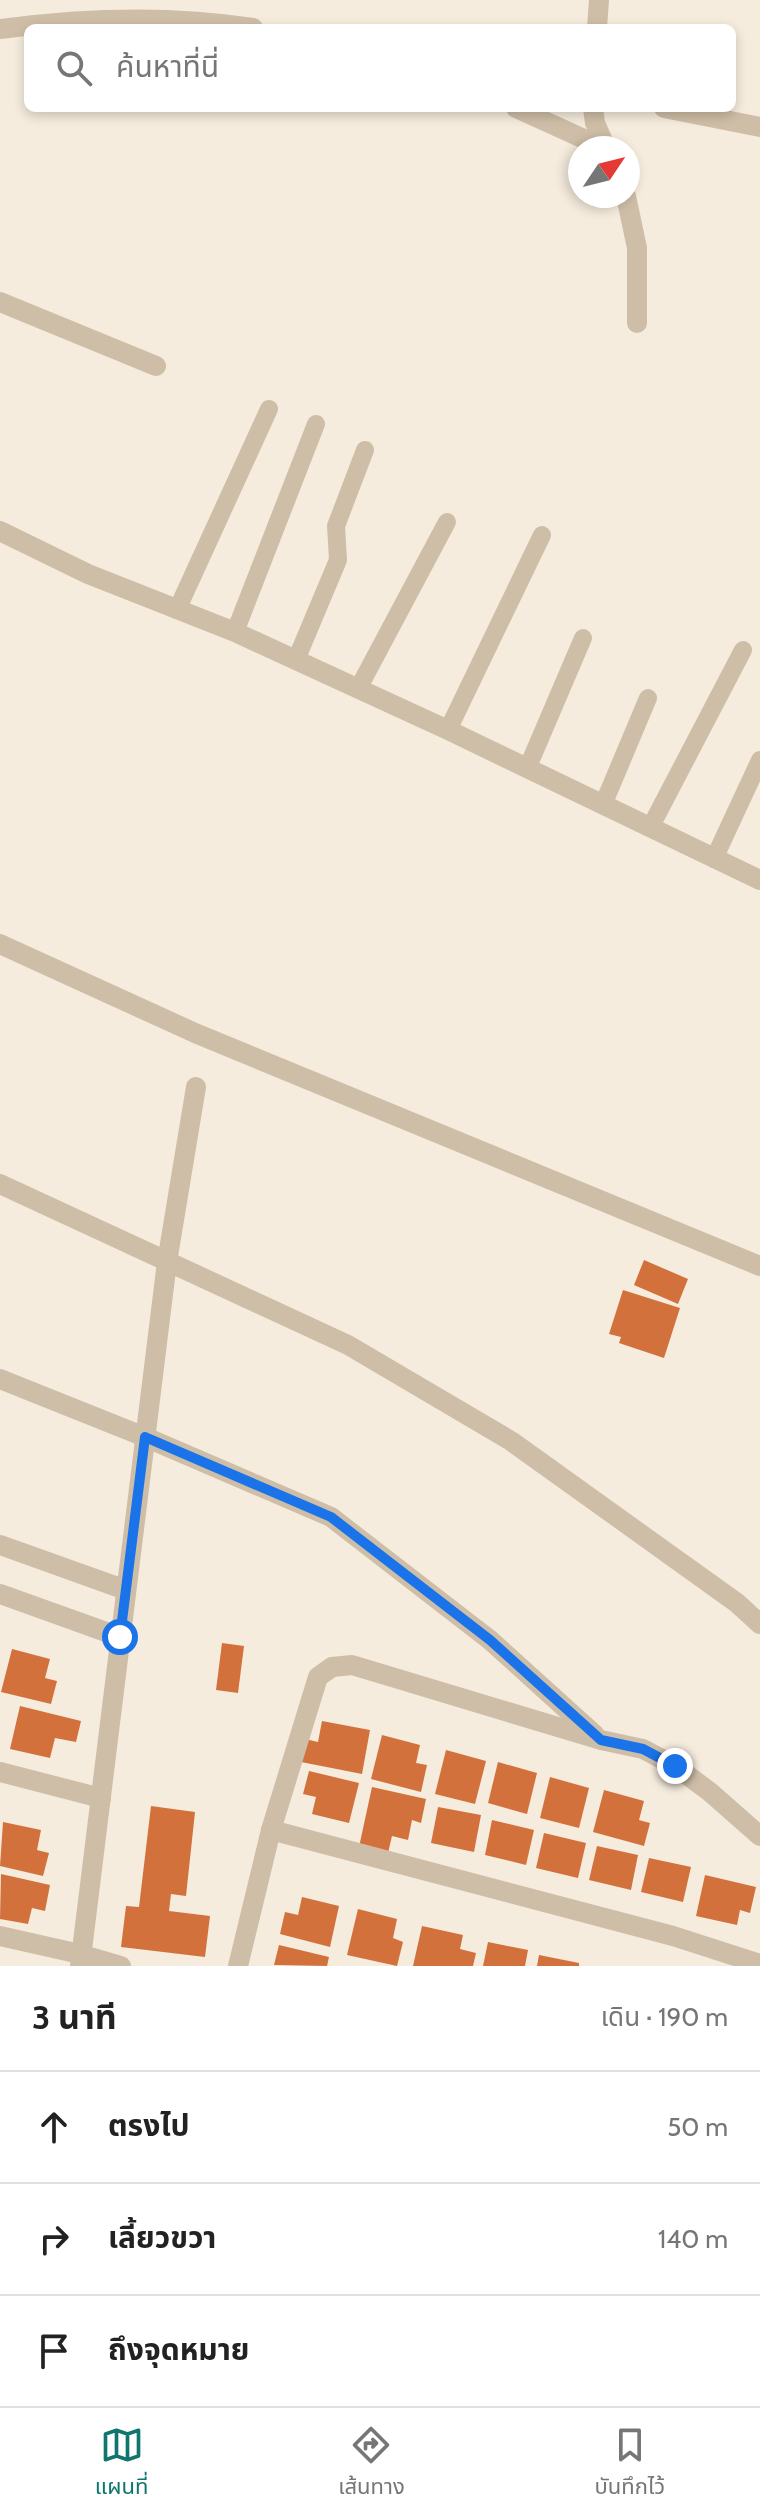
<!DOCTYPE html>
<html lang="th">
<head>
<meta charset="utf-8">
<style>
  body { margin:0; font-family:Cabin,"Noto Sans Thai",sans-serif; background:#f6f6f6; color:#222 }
  .compass { position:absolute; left:568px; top:136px; width:72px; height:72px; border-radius:50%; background:#fff; box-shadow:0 4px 12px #0003; rotate:55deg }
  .stop { position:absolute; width:24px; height:24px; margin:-18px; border:6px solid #1a73e8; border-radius:50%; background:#fff }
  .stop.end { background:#1a73e8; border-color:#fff; box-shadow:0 2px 8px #0008 }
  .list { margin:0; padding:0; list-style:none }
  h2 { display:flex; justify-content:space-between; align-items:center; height:104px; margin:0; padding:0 32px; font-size:34px }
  h2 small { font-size:26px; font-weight:400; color:#767676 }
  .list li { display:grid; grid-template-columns:52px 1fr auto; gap:24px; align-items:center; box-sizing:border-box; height:112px; padding:0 32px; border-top:2px solid #e0e0e0 }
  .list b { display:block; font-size:30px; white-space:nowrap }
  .list em { font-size:26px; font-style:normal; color:#767676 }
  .icon { flex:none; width:44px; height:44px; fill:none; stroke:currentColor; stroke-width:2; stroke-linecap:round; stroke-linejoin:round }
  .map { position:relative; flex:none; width:760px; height:1966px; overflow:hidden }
  .search { position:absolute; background:#fff; box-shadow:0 4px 12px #0003; left:24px; right:24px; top:24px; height:88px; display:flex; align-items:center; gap:20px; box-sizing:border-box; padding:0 28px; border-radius:12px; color:#767676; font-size:30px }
  .sheet { height:440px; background:#fff }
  nav { display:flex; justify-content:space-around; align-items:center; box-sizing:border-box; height:112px; border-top:2px solid #e0e0e0; background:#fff; font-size:22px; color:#767676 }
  nav a { display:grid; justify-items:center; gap:4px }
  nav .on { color:#0f766e }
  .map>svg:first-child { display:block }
  .building { fill:#d3713d }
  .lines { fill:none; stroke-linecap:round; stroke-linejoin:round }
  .service { stroke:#cfbea7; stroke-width:18 }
  .minor { stroke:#cfbea7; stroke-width:20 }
  .route { stroke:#1a73e8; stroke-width:10 }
</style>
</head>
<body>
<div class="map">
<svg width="760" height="1966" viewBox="0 0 760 1966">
  <rect width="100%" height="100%" fill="#f5ecdd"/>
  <g class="building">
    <path d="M644,1260L688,1279L678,1304L634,1285Z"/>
    <path d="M623,1290L680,1308L664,1358L619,1343L621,1337L609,1334Z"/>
    <path d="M222,1643L244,1646L238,1693L216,1690Z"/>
    <path d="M12,1649L50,1659L45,1678L57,1681L51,1704L1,1692Z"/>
    <path d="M20,1706L81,1721L76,1742L55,1738L50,1758L10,1749Z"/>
    <path d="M322,1721L370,1730L362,1774L301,1762L305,1739L318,1742Z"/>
    <path d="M382,1735L420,1745L416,1763L427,1765L421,1792L371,1779Z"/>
    <path d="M446,1750L486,1761L475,1804L435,1794Z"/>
    <path d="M498,1762L537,1773L527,1814L488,1803Z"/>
    <path d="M309,1771L359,1783L349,1823L312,1814L316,1797L303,1794Z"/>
    <path d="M550,1777L589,1788L579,1828L540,1818Z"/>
    <path d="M372,1787L426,1799L421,1823L412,1820L408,1840L392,1836L388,1853L359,1847Z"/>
    <path d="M604,1790L644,1801L639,1820L650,1823L644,1846L593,1832Z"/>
    <path d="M151,1806L195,1812L186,1896L171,1894L169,1911L210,1916L205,1957L121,1947L126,1906L139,1907Z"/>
    <path d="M438,1807L481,1815L474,1852L431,1843Z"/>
    <path d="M492,1820L534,1830L526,1865L485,1855Z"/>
    <path d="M3,1822L41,1830L37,1850L49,1853L43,1876L0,1866Z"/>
    <path d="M544,1833L586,1843L578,1878L536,1868Z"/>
    <path d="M597,1846L638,1855L631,1890L589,1880Z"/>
    <path d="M649,1858L691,1867L683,1902L641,1892Z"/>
    <path d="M1,1874L50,1885L45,1911L32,1908L28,1924L0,1919Z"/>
    <path d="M705,1875L756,1887L750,1913L740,1910L737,1925L696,1916Z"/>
    <path d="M302,1897L339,1906L330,1947L280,1934L285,1912L298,1915Z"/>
    <path d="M358,1909L397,1919L393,1938L403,1942L397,1966L347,1955Z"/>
    <path d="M422,1926L463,1935L460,1949L476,1953L473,1966H413Z"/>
    <path d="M488,1942L528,1950L525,1966H483Z"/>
    <path d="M279,1945L329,1957L327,1966L274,1965Z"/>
    <path d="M539,1955L579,1963V1966H537Z"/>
  </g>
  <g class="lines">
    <g class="service">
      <path d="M177,610L269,409"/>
      <path d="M235,632L316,424"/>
      <path d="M296,660L338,560L336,526L365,450"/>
      <path d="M358,689L447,522"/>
      <path d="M448,730L542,535"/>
      <path d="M527,769L583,638"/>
      <path d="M603,805L648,698"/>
      <path d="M650,828L743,650"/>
      <path d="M714,859L760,760"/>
    </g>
    <g class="minor">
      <path d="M597,28L599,0"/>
      <path d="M0,29C83,18 170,15 253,28"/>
      <path d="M516,108L604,148"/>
      <path d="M593,108L595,123L606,148"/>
      <path d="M664,108L760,127"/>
      <path d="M626,196L637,248V323"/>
      <path d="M0,302L156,366"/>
      <path d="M0,531L88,574L235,632L448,730L760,880"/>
      <path d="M0,944L195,1033L760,1266"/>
      <path d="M0,1184L348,1345L511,1441L737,1603L760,1624"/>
      <path d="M0,1379L145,1437L331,1517L490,1640L595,1735"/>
      <path d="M0,1545L126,1590"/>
      <path d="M0,1594L120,1637"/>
      <path d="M0,1772L101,1798"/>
      <path d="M271,1830L673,1936L760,1964"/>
      <path d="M0,1936L80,1954L121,1966"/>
      <path d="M80,1966L167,1262L196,1087"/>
      <path d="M238,1966L271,1830L318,1677L332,1667L352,1665L601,1740L643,1749L675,1766L710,1792L760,1836"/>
    </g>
  </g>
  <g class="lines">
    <path class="route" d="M120,1637L145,1437L331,1517L490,1640L601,1740L643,1749L675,1766"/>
  </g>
</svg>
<svg class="compass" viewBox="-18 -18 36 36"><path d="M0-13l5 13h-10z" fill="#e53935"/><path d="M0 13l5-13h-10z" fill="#767676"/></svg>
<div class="stop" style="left:120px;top:1637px"></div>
<div class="stop end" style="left:675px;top:1766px"></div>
<div class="search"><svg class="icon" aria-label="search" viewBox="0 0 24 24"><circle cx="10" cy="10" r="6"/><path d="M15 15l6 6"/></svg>ค้นหาที่นี่</div>
</div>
<section class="sheet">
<h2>3 นาที<small>เดิน · 190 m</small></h2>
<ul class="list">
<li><svg class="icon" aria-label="ahead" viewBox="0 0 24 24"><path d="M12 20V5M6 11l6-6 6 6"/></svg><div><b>ตรงไป</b></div><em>50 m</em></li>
<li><svg class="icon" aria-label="right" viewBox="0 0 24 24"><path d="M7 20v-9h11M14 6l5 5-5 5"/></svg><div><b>เลี้ยวขวา</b></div><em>140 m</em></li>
<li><svg class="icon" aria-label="arrive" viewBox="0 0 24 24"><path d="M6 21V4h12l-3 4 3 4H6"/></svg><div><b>ถึงจุดหมาย</b></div></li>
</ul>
</section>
<nav>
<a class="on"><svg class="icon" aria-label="map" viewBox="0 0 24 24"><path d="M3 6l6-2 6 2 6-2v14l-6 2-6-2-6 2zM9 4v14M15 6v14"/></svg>แผนที่</a>
<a><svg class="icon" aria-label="directions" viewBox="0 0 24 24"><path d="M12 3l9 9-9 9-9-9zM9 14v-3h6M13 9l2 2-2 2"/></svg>เส้นทาง</a>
<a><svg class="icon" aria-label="saved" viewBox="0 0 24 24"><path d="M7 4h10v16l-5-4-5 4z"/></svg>บันทึกไว้</a>
</nav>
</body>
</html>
